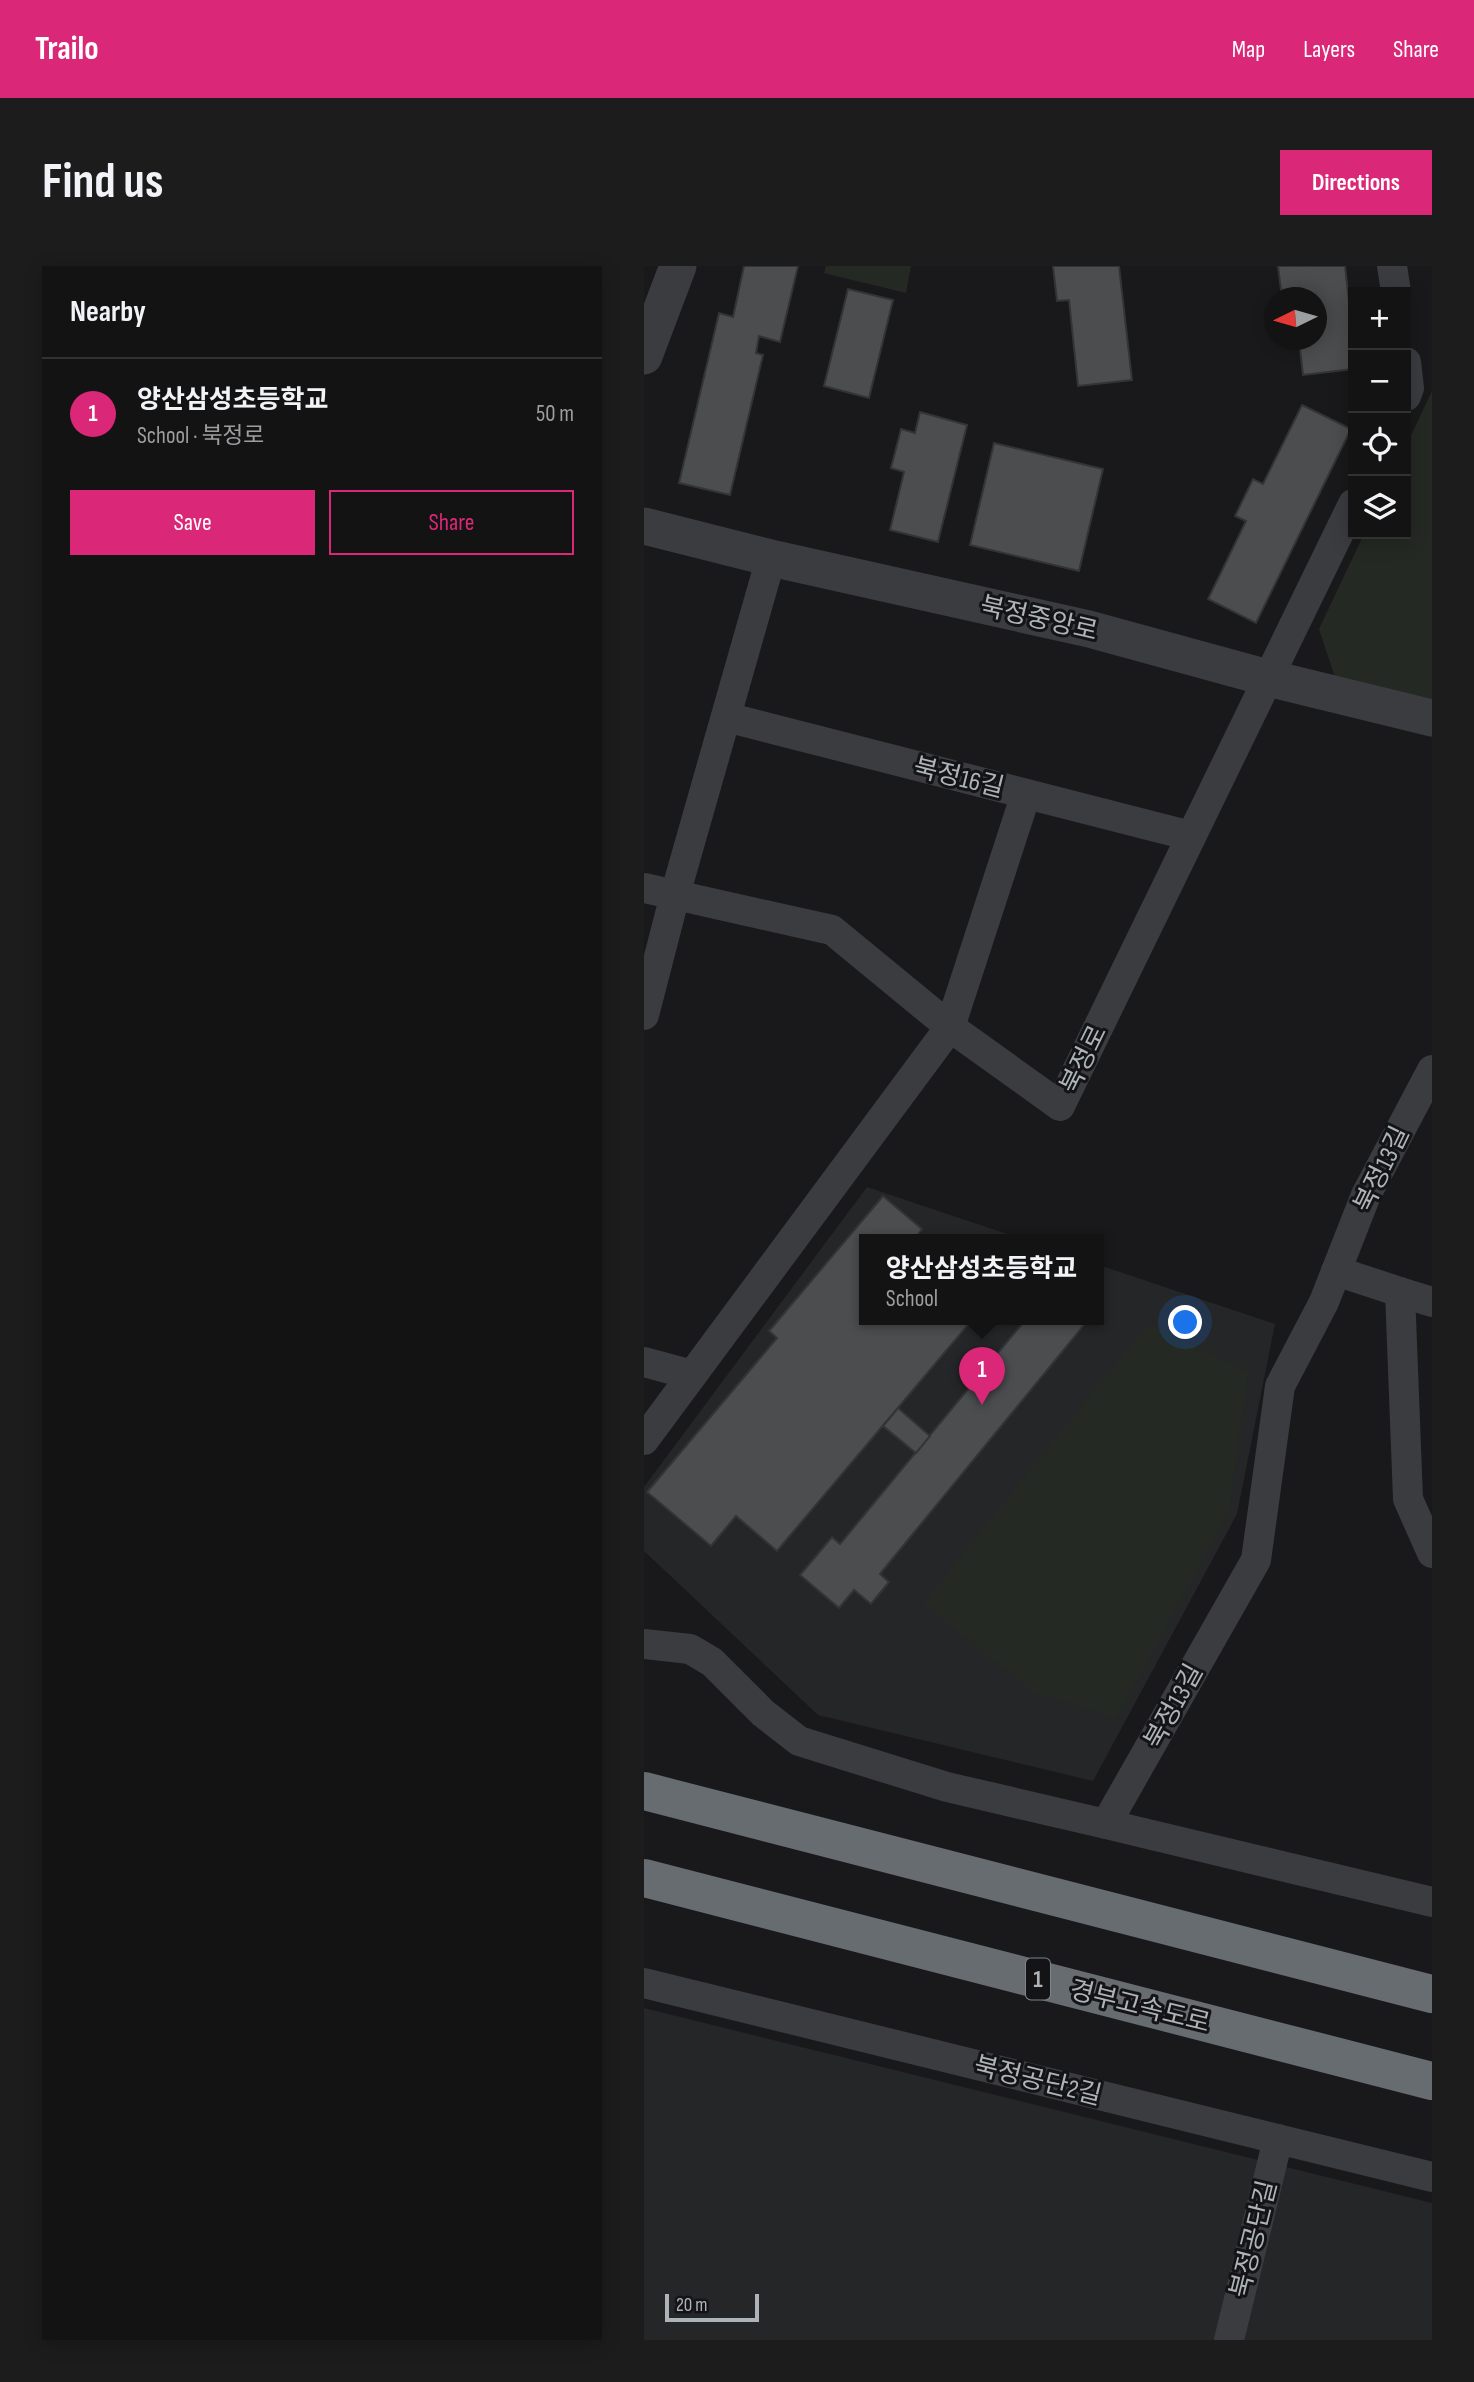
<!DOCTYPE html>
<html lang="en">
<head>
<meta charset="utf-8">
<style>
  body { margin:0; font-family:"Sofia Sans Condensed","Noto Sans KR",sans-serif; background:#1c1c1d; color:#f1f3f6 }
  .controls { position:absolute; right:21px; top:21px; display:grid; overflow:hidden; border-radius:0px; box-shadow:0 4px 18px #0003 }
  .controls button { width:63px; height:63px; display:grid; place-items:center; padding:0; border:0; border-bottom:2px solid #323234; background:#131314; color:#f1f3f6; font:35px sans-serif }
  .compass { position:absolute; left:620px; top:21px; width:63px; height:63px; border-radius:50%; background:#131314; box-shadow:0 4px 18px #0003; rotate:265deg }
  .scale { position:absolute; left:21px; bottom:18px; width:94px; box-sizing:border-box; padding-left:7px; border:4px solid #adb4b9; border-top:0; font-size:19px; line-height:24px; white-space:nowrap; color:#adb4b9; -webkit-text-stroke:5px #141416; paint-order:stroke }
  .you { position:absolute; left:542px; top:1057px; width:24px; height:24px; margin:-18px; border:5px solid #fff; border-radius:50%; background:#1a73e8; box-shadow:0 0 0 10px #1a73e833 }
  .badge { display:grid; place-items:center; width:46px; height:46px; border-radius:50%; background:#db2777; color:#fff; font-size:23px; font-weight:700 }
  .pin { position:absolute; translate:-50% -58px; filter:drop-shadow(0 2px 4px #0008) }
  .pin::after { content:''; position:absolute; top:37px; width:24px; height:21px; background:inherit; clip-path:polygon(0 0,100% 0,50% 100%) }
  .popup { position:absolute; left:215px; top:968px; width:245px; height:91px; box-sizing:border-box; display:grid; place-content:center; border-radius:0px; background:#131314; filter:drop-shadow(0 2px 5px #0005); font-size:23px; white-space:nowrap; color:#9d9ea0 }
  .popup b { font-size:26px; color:#f1f3f6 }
  .popup::after { content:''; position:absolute; left:50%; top:100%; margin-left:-14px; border:14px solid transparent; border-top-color:#131314 }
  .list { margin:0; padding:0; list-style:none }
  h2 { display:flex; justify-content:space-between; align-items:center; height:91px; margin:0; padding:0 28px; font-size:30px }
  h2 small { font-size:23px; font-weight:400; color:#9d9ea0 }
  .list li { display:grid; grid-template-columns:46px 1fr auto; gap:21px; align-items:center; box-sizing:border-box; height:112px; padding:0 28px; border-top:2px solid #323234 }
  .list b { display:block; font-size:26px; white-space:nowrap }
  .list p { margin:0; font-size:23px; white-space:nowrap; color:#9d9ea0 }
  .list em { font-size:23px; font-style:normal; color:#9d9ea0 }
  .actions { display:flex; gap:14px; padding:21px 28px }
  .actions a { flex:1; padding:16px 0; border:2px solid #db2777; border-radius:0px; text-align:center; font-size:24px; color:#db2777 }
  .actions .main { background:#db2777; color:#fff }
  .icon { flex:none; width:38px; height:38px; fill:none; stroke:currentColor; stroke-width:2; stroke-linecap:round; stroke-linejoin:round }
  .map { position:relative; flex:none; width:788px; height:2074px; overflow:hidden; border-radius:0px }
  header { display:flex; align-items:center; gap:42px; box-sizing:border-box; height:98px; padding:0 35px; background:#db2777; color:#fff }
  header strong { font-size:33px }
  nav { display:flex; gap:38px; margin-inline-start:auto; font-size:24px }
  .intro { display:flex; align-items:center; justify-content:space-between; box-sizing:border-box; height:168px; padding:0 42px }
  h1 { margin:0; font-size:49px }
  .button { padding:18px 32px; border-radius:0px; background:#db2777; color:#fff; font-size:24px; font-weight:700 }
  main { display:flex; gap:42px; padding:0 42px }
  aside { flex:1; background:#131314; border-radius:0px; box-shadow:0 4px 18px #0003 }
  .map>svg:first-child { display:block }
  .built { fill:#252627 }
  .green { fill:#242a23 }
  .building { fill:#4b4d4f; stroke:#333436; stroke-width:2 }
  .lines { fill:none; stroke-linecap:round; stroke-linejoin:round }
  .minor { stroke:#3a3c3f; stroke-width:30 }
  .tertiary { stroke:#3a3c3f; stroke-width:37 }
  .motorway { stroke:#676c70; stroke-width:38 }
  .labels { text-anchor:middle; stroke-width:6; stroke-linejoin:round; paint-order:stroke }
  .shield { fill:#141416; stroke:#7f8488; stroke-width:2 }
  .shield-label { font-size:24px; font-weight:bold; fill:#adb4b9 }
  .street-label { font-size:26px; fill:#adb4b9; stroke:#141416 }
</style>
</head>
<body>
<header>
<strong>Trailo</strong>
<nav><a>Map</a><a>Layers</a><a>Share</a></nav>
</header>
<div class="intro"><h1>Find us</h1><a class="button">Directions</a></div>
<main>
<aside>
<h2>Nearby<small></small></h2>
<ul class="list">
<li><span class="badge">1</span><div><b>양산삼성초등학교</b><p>School · 북정로</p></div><em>50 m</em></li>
</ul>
<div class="actions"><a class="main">Save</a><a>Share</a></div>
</aside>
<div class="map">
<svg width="788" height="2074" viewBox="0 0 788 2074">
  <rect width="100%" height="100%" fill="#19191b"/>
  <g class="built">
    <path d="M223,921L378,973H221V1053H455V999L631,1058L593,1248L449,1515L174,1449L0,1285V1221Z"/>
    <path d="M0,1742L788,1937V2074H0Z"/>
  </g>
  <g class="green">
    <path d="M182,0H267L262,27L180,7Z"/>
    <path d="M788,125V436L692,414L675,363L720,268H762V180Z"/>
    <path d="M504,1058L604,1106L585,1246L472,1452L390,1426L279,1338Z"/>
  </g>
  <g class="building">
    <path d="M100,0H154L136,76L115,70L112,87L119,89L86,229L35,217L75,47L89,51Z"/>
    <path d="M409,0H475L488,114L434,120L425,34L413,35Z"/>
    <path d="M634,0H701L709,70V103L659,109L655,74H673V32H650L649,23L637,24Z"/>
    <path d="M204,23L249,34L225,132L180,120Z"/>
    <path d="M658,139L707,163L612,357L564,333L602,255L591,250L609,213L619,218Z"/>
    <path d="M276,146L323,159L294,276L246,264L260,206L247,202L257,163L271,167Z"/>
    <path d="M350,177L459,203L435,305L326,279Z"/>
    <path d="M239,930L278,963L271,973H221V1053H329L133,1285L92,1250L67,1280L3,1226L133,1072L125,1065Z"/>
    <path d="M382,1053H445L236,1308L245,1316L227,1338L210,1324L195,1342L156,1309L188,1271L196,1278Z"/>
    <path d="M254,1142L286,1170L272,1187L239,1160Z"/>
  </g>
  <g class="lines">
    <g class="minor">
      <path d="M748,0L752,26"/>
      <path d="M762,96L765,122L762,130"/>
      <path d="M82,451L547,570"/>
      <path d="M0,622L188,664L306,761L382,528"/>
      <path d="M0,749L31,629L127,292"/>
      <path d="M788,804L722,929L680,1036L636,1120L612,1294L462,1558L788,1636"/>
      <path d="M692,1005L756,1026L764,1233L788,1287"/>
      <path d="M756,1026L788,1036"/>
      <path d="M0,1096L48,1109"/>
      <path d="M0,1174L306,761L416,840L709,238"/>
      <path d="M0,1378L46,1383L68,1396L119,1447L155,1475L303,1521L462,1558"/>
      <path d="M0,1717L788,1911"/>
      <path d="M585,2074L634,1873"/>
    </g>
    <g class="tertiary">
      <path d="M0,90L34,0"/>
      <path d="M0,260L127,292L445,363L624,412L788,452"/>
    </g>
    <g class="motorway">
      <path d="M0,1525L788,1728"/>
      <path d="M0,1612L788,1815"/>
    </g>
  </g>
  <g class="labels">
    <rect class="shield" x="382" y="1692.5" width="24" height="41" rx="5"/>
    <g class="shield-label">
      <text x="394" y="1721">1</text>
    </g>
    <g class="street-label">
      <text transform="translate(395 352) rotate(13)" y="9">북정중앙로</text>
      <text transform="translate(315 511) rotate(14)" y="9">북정16길</text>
      <text transform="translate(439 793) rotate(-64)" y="9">북정로</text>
      <text transform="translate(737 903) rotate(-64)" y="9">북정13길</text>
      <text transform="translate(529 1440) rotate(-61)" y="9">북정13길</text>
      <text transform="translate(496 1740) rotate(14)" y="9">경부고속도로</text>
      <text transform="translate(394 1814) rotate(14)" y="9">북정공단2길</text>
      <text transform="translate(609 1973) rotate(-76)" y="9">북정공단길</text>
    </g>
  </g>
</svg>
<div class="controls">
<button>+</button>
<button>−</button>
<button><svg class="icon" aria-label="locate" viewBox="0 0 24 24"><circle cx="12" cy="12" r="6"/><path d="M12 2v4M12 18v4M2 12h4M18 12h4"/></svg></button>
<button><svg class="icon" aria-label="layers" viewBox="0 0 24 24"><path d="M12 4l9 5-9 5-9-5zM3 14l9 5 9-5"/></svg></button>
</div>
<svg class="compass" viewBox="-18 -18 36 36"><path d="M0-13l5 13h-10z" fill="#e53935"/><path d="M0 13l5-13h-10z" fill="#9d9ea0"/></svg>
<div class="scale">20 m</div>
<div class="you"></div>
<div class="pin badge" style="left:338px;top:1139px">1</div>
<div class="popup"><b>양산삼성초등학교</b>School</div>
</div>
</main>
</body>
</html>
